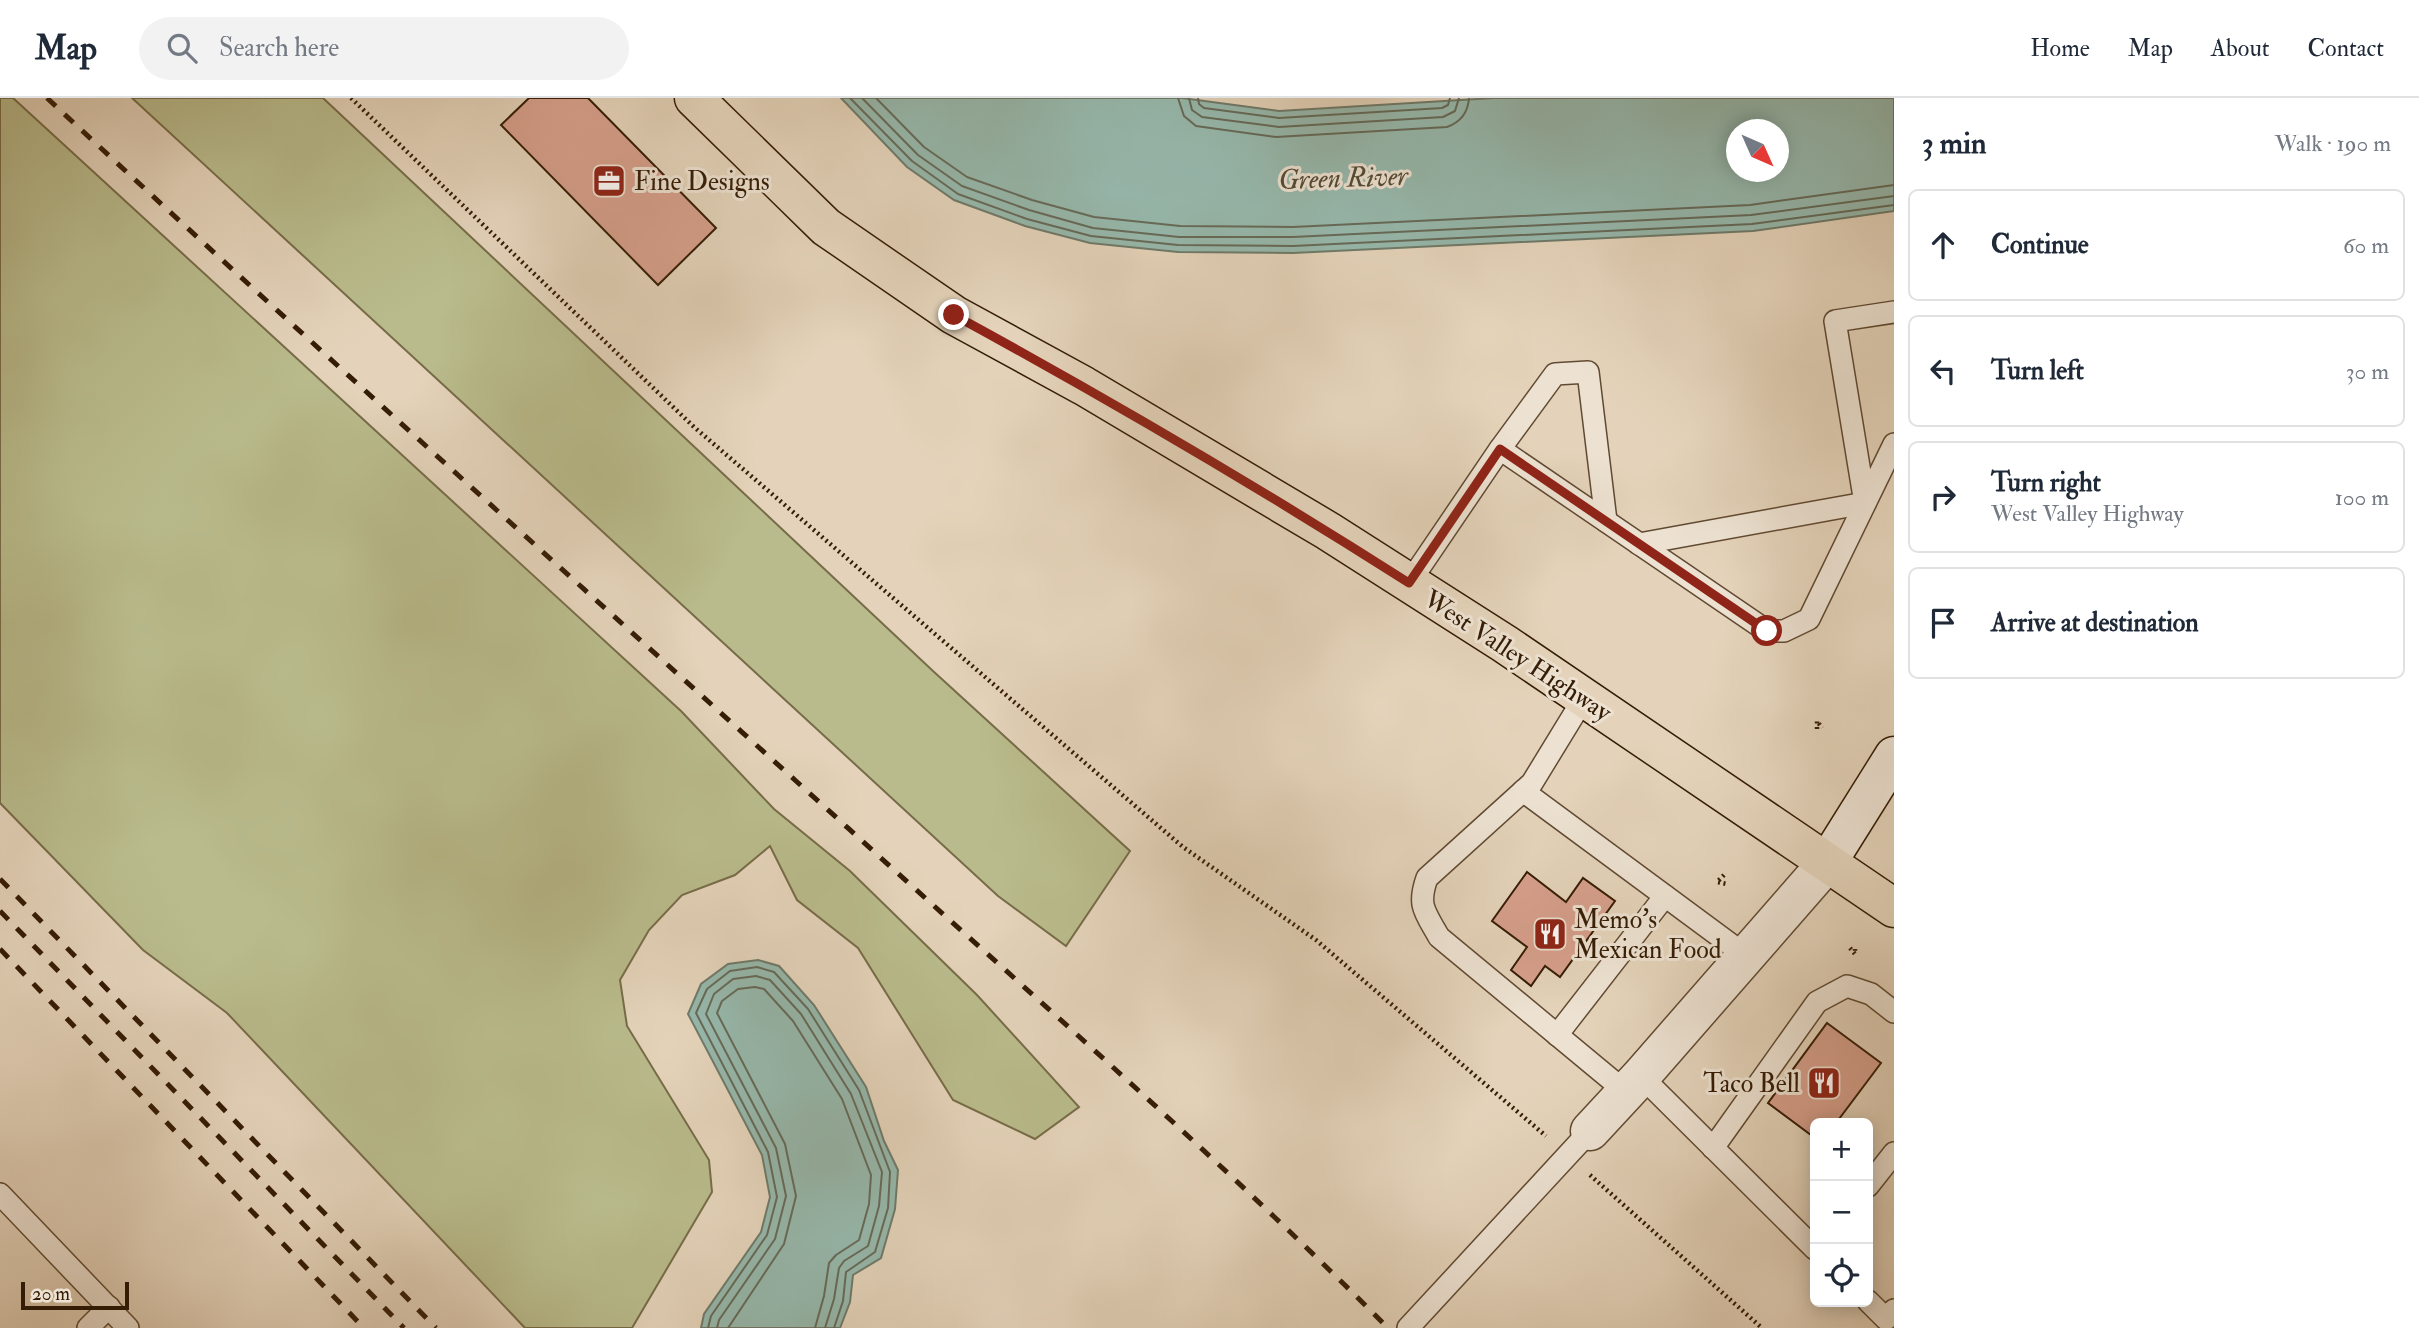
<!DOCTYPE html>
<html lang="en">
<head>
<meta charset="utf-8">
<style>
  body { margin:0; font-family:"IM FELL Double Pica",serif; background:#f2f2f3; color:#1f2937 }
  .controls { position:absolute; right:21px; bottom:21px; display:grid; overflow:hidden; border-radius:10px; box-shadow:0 4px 18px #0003 }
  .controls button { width:63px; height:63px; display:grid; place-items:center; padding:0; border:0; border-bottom:2px solid #e0e1e3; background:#fff; color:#1f2937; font:35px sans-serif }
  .compass { position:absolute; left:1726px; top:21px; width:63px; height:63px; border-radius:50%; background:#fff; box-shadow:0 4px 18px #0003; rotate:135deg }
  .scale { position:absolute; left:21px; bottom:18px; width:108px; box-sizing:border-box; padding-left:7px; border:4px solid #351c05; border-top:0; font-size:19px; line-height:24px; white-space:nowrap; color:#351c05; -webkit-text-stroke:5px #ede2d2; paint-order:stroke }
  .stop { position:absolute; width:21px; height:21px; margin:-16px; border:5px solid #8f2418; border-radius:50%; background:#fff }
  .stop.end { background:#8f2418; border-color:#fff; box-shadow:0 2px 7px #0008 }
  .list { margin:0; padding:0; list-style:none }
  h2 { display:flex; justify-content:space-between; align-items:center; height:91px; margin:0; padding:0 28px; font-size:30px }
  h2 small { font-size:23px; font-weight:400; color:#747a83 }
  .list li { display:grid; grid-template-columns:46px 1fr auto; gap:21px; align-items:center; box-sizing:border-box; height:112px; margin:0 14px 14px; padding:0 14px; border:2px solid #e0e1e3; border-radius:10px }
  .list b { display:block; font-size:26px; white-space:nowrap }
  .list p { margin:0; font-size:23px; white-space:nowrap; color:#747a83 }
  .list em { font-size:23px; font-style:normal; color:#747a83 }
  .icon { flex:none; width:38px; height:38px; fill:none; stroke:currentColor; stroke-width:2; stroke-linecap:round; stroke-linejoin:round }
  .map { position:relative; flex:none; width:1894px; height:1230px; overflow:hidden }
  header { display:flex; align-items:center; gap:42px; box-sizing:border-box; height:98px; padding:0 35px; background:#fff; border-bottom:2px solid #e0e1e3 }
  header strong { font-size:33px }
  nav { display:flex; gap:38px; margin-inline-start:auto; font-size:24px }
  .search { width:490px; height:63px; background:#f2f2f3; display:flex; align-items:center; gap:18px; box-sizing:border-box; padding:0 24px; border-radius:38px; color:#747a83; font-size:26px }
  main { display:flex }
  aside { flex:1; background:#fff }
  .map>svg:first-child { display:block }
  .green { fill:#b9bb8c; stroke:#776c48; stroke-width:2 }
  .water { fill:#96b8ac; stroke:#6f7a69; stroke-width:2; fill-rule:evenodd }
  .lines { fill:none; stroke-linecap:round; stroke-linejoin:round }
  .shore { stroke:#666a58; stroke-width:2 }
  .building { fill:#d69f8b; stroke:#351c05; stroke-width:2 }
  .lane-casing { stroke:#614a32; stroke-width:24 }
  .street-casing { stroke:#614a32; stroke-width:41 }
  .secondary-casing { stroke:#351c05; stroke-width:41 }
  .primary-casing { stroke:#351c05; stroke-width:41 }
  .path { stroke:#351c05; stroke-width:4.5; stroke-dasharray:2 3.5; stroke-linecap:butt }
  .lane { stroke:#ede2d2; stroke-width:21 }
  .street { stroke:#ede2d2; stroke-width:38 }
  .secondary { stroke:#ede2d2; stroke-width:38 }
  .primary { stroke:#e4d3ba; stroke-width:38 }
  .rail { stroke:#351c05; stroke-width:5; stroke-dasharray:12 12; stroke-linecap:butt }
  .route { stroke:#8f2418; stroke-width:9 }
  .labels { text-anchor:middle; stroke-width:6; stroke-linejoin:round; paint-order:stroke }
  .poi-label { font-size:26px; fill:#351c05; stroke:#ede2d2; text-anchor:start }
  .street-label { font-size:26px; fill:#351c05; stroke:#ede2d2 }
  .water-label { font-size:28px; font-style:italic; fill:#524b37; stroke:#ede2d2 }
</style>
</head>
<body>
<header>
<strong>Map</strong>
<div class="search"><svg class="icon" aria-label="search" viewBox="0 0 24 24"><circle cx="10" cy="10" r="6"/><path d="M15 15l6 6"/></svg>Search here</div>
<nav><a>Home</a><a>Map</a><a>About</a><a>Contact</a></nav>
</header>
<main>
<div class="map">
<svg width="1894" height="1230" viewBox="0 0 1894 1230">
  <rect width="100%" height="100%" fill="#e4d3ba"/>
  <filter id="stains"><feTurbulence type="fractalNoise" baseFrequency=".00286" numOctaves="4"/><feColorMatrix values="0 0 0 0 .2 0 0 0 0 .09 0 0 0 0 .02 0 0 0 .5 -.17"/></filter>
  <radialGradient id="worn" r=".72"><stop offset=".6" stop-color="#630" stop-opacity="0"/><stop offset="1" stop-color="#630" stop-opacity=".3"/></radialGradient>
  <g class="green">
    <path d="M0,0H13L681,613L774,711L850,773L977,897L1079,1009L1035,1041L953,1002L858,850L797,802L770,748L735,777L682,797L649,832L620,882L627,928L709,1062L712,1094L632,1230H525L227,915L143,852L0,705Z"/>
    <path d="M132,0H323L933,573L1130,753L1066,848L998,798Z"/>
  </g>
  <g class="water">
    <path d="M841,0H1182L1279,13L1494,0H1894V113L1753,133L1293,155L1178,154L1090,145L1025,128L954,102L907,69ZM1736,32H1778V74H1736Z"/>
    <path d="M758,862L779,868L814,907L866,989L884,1043L898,1072L895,1111L881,1160L853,1177L850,1204L840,1230H701L704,1216L761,1134L770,1099L762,1057L688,916L701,886L728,866Z"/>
  </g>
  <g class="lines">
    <g class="shore">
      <path d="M850,0L912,63L958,96L1027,121L1091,138L1178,147L1293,148L1752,126L1894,107"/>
      <path d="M862,0L918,57L962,88L1029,112L1093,130L1179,139H1293L1751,117L1894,98"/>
      <path d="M876,0L924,49L967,79L1032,102L1094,119L1180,128L1293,129L1750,107L1894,87"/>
      <path d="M1178,0L1184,18L1196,28L1276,39L1447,29C1461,24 1468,15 1469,0"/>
      <path d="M1189,0L1192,12L1202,19L1279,29L1443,19L1455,13L1459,0"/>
      <path d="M1198,0L1199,6L1204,10L1279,20L1442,10L1448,7L1450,0"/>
      <path d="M708,1230L711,1218L767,1137L777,1099L768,1054L696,915L707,891L730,873L757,869L774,874L808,911L859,992L890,1074L888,1110L875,1154L846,1174L843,1203L834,1230"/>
      <path d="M717,1230L719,1222L775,1141L786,1098L776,1050L706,916L714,896L733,881L756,878L770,882L801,916L851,996L882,1074L879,1108L868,1148L844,1163L839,1170L834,1201L825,1230"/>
      <path d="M728,1230L784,1146L796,1098L785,1046L717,915L722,903L738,891L755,889L764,891L793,923L842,1001L871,1077L869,1106L859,1142L836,1157L829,1165L824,1198L815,1230"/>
    </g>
  </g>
  <g class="building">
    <path d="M529,0H588L716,130L658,187L501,27Z"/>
    <path d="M1527,774L1566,804L1583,780L1615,803L1560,879L1545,868L1531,888L1511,872L1527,849L1492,823Z"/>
    <path d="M1827,925L1881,965L1836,1025H1815V1040L1768,1005Z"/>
  </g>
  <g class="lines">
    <defs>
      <g id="lane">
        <path d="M1500,351L1555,276L1588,274L1606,423"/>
        <path d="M1865,405L1835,223L1894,214"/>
        <path d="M1639,446L1865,405"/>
        <path d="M1409,485L1500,351L1767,533H1784L1809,521L1894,346"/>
        <path d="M1584,600L1532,685L1427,780C1417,808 1425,814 1439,839L1626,994"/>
        <path d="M1523,693L1745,857"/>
        <path d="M1557,937L1665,798"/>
        <path d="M1641,978L1815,1151"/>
        <path d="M1713,1050L1817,904L1847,888L1871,896L1894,914"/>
        <path d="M1868,1088L1894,1055"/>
        <path d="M0,1096L128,1230"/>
        <path d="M1868,1203L1886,1221L1894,1212"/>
        <path d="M88,1230L109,1209"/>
        <path d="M1408,1230L1590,1033"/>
      </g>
      <path id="street" d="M1590,1033L1641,978L1827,765"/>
      <path id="secondary" d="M1827,765L1894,658"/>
      <path id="primary" d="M694,0L826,129L954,217L1084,288L1328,433L1505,546L1894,810"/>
    </defs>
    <use href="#lane" class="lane-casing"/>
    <use href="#street" class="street-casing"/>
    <use href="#secondary" class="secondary-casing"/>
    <use href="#primary" class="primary-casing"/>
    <g class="path">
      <path d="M351,0L694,329L1183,749L1316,842L1546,1038"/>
      <path d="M1817,631V623L1822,630"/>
      <path d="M1724,777L1717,784L1727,786"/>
      <path d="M1850,850L1855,856V851"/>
      <path d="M1590,1077L1762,1230"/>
    </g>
    <use href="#lane" class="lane"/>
    <use href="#street" class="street"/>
    <use href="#secondary" class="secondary"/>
    <use href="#primary" class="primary"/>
    <g class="rail">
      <path d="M47,0C326,260 610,514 892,770C1059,921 1229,1070 1388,1230"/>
      <path d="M0,781L436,1230"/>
      <path d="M0,813L404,1230"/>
      <path d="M0,851L364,1230"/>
    </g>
  </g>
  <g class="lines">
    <path class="route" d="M954,217C1108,301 1260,390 1409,485L1500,351L1767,533"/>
  </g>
  <defs>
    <symbol id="office-square" viewBox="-11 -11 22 22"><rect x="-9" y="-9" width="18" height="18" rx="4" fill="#8f2418" stroke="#ede2d2"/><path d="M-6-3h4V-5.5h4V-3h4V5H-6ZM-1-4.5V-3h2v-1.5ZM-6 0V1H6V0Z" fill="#fff"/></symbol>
    <symbol id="restaurant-square" viewBox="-11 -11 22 22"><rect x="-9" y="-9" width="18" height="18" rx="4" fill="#8f2418" stroke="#ede2d2"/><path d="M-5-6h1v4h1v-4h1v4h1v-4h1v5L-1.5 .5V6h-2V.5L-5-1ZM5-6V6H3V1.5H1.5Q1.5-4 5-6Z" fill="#fff"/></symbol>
  </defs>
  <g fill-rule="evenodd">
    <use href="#office-square" x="590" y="64" width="38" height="38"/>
    <use href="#restaurant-square" x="1531" y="817" width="38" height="38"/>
    <use href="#restaurant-square" x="1805" y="966" width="38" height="38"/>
  </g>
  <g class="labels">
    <g class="poi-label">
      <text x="634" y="92">Fine Designs</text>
      <text x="1574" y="830">Memo's<tspan x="1574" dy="30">Mexican Food</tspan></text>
      <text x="1800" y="994" text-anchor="end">Taco Bell</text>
    </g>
    <g class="street-label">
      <text transform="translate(1518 557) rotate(33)" y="9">West Valley Highway</text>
    </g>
    <g class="water-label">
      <text transform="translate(1343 79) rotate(-2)" y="10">Green River</text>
    </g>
  </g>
  <rect width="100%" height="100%" filter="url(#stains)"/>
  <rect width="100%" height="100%" fill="url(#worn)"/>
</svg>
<div class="controls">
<button>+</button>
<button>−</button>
<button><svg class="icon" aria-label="locate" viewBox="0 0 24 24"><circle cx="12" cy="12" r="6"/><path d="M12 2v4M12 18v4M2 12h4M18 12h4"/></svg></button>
</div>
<svg class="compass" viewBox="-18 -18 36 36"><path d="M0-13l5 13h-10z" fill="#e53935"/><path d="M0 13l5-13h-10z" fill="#747a83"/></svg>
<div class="scale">20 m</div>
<div class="stop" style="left:1767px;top:533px"></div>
<div class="stop end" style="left:954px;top:217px"></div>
</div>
<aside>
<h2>3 min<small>Walk · 190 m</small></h2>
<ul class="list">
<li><svg class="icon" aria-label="ahead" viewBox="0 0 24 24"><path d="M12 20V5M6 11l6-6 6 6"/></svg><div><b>Continue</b></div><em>60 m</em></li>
<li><svg class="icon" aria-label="left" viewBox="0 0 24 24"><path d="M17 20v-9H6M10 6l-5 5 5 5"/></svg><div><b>Turn left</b></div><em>30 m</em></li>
<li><svg class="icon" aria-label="right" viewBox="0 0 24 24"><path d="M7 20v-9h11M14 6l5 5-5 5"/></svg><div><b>Turn right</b><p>West Valley Highway</p></div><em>100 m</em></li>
<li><svg class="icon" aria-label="arrive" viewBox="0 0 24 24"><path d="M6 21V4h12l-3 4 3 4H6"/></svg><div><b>Arrive at destination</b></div></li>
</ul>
</aside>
</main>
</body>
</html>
